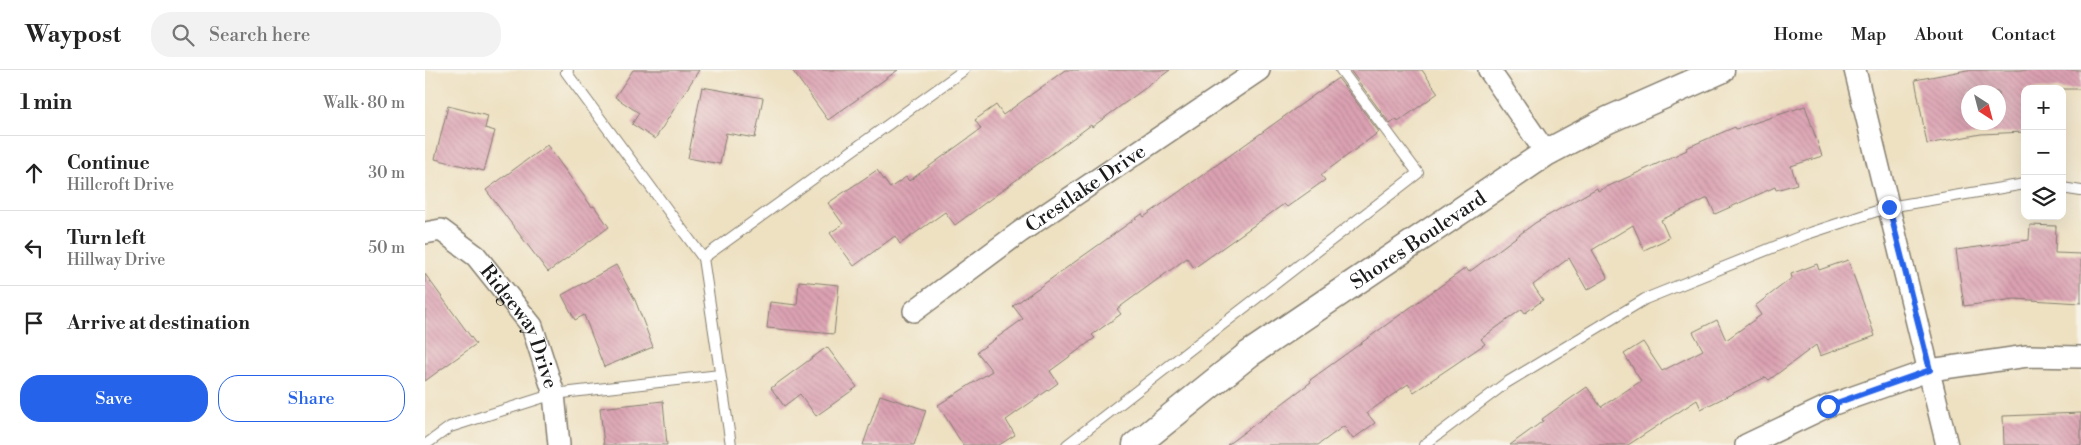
<!DOCTYPE html>
<html lang="en">
<head>
<meta charset="utf-8">
<style>
  body { margin:0; font-family:"Libre Bodoni",serif; background:#f2f2f2; color:#222 }
  .controls { position:absolute; right:15px; top:15px; display:grid; overflow:hidden; border-radius:10px; box-shadow:0 5px 20px #0002 }
  .controls button { width:45px; height:45px; display:grid; place-items:center; padding:0; border:0; border-bottom:1px solid #e0e0e0; background:#fff; color:#222; font:25px sans-serif }
  .compass { position:absolute; left:1536px; top:15px; width:45px; height:45px; border-radius:50%; background:#fff; box-shadow:0 5px 20px #0002; rotate:144deg }
  .stop { position:absolute; width:15px; height:15px; margin:-11px; border:4px solid #2563eb; border-radius:50%; background:#fff }
  .stop.end { background:#2563eb; border-color:#fff; box-shadow:0 1px 5px #0008 }
  .list { margin:0; padding:0; list-style:none }
  h2 { display:flex; justify-content:space-between; align-items:center; height:65px; margin:0; padding:0 20px; font-size:21px }
  h2 small { font-size:16px; font-weight:400; color:#767676 }
  .list li { display:grid; grid-template-columns:32px 1fr auto; gap:15px; align-items:center; box-sizing:border-box; height:75px; padding:0 20px; border-top:1px solid #e0e0e0 }
  .list b { display:block; font-size:19px; white-space:nowrap }
  .list p { margin:0; font-size:16px; white-space:nowrap; color:#767676 }
  .list em { font-size:16px; font-style:normal; color:#767676 }
  .actions { display:flex; gap:10px; padding:15px 20px }
  .actions a { flex:1; padding:11px 0; border:1px solid #2563eb; border-radius:20px; text-align:center; font-size:18px; color:#2563eb }
  .actions .main { background:#2563eb; color:#fff }
  .icon { flex:none; width:28px; height:28px; fill:none; stroke:currentColor; stroke-width:2; stroke-linecap:round; stroke-linejoin:round }
  .map { position:relative; flex:none; width:1656px; height:375px; overflow:hidden }
  header { display:flex; align-items:center; gap:30px; box-sizing:border-box; height:70px; padding:0 25px; background:#fff; border-bottom:1px solid #e0e0e0 }
  header strong { font-size:24px }
  nav { display:flex; gap:28px; margin-inline-start:auto; font-size:18px }
  .search { width:350px; height:45px; background:#f2f2f2; display:flex; align-items:center; gap:12px; box-sizing:border-box; padding:0 18px; border-radius:20px; color:#767676; font-size:19px }
  main { display:flex }
  aside { flex:1; background:#fff }
  .map>svg:first-child { display:block }
  .building { fill:url(#building-back-hatch); fill-rule:evenodd }
  .lines { fill:none; stroke-linecap:round; stroke-linejoin:round }
  .service-casing { stroke:#857e6f; stroke-width:12 }
  .minor-casing { stroke:#857e6f; stroke-width:24 }
  .tertiary-casing { stroke:#857e6f; stroke-width:29 }
  .service { stroke:#fff; stroke-width:10 }
  .minor { stroke:#fff; stroke-width:21 }
  .tertiary { stroke:#fff; stroke-width:26 }
  .route { stroke:#2563eb; stroke-width:6 }
  .labels { text-anchor:middle; stroke-width:4; stroke-linejoin:round; paint-order:stroke }
  .street-label { font-size:20px; fill:#1c1c1c; stroke:#f7f3e8 }
</style>
</head>
<body>
<header>
<strong>Waypost</strong>
<div class="search"><svg class="icon" aria-label="search" viewBox="0 0 24 24"><circle cx="10" cy="10" r="6"/><path d="M15 15l6 6"/></svg>Search here</div>
<nav><a>Home</a><a>Map</a><a>About</a><a>Contact</a></nav>
</header>
<main>
<aside>
<h2>1 min<small>Walk · 80 m</small></h2>
<ul class="list">
<li><svg class="icon" aria-label="ahead" viewBox="0 0 24 24"><path d="M12 20V5M6 11l6-6 6 6"/></svg><div><b>Continue</b><p>Hillcroft Drive</p></div><em>30 m</em></li>
<li><svg class="icon" aria-label="left" viewBox="0 0 24 24"><path d="M17 20v-9H6M10 6l-5 5 5 5"/></svg><div><b>Turn left</b><p>Hillway Drive</p></div><em>50 m</em></li>
<li><svg class="icon" aria-label="arrive" viewBox="0 0 24 24"><path d="M6 21V4h12l-3 4 3 4H6"/></svg><div><b>Arrive at destination</b></div></li>
</ul>
<div class="actions"><a class="main">Save</a><a>Share</a></div>
</aside>
<div class="map">
<svg width="1656" height="375" viewBox="0 0 1656 375">
  <defs>
    <pattern id="building-back-hatch" width="6" height="6" patternUnits="userSpaceOnUse" patternTransform="scale(1.25)"><rect width="6" height="6" fill="#dba1b2"/><path d="M-1 5l2 2M0 0l6 6M5-1l2 2" fill="none" stroke="#bb8a98"/></pattern>
  </defs>
  <rect width="100%" height="100%" fill="#f7f3e8"/>
  <filter id="ink" filterUnits="userSpaceOnUse"><feTurbulence type="fractalNoise" baseFrequency=".02" numOctaves="2"/><feDisplacementMap in="SourceGraphic" scale="10" xChannelSelector="R" yChannelSelector="G"/><feConvolveMatrix kernelMatrix="1 2 1 2 8 2 1 2 1" color-interpolation-filters="sRGB"/></filter>
  <filter id="wash" filterUnits="userSpaceOnUse"><feTurbulence type="fractalNoise" baseFrequency=".0096" numOctaves="4" result="noise"/><feDisplacementMap in="SourceGraphic" scale="20" xChannelSelector="R" yChannelSelector="G"/><feGaussianBlur stdDeviation="1.12" result="paint"/><feColorMatrix in="noise" values="0 0 0 0 0 0 0 0 0 0 0 0 0 0 0 0 0 1.4 0 .05"/><feComposite in="paint" operator="in"/></filter>
  <g filter="url(#wash)">
    <rect width="100%" height="100%" fill="#eee1c2"/>
    <g id="blocks">
      <g class="building">
        <path d="M208,0H274L230,69L207,54L214,43L190,27Z"/>
        <path d="M367,0H473L403,50Z"/>
        <path d="M640,0H745L667,57L666,55L530,155L520,142L475,174L470,166L429,196L405,163L418,154L403,133L452,100L465,118L481,107L484,111L556,59L550,50L571,35L578,45Z"/>
        <path d="M925,0H997L1013,23L973,52L972,49L965,54Z"/>
        <path d="M1542,0H1656V19H1600V62L1556,64L1502,74L1490,10ZM1544,22H1574V52H1544Z"/>
        <path d="M913,8L954,62L896,105L900,110L862,137L859,134L769,198L762,188L692,239L696,244L667,265L670,268L625,301L633,313L581,350L590,365L574,375H538L513,335L567,301L552,282L598,249L588,236L717,144L719,147Z"/>
        <path d="M277,17L338,28L330,68L301,63L295,94L263,88Z"/>
        <path d="M23,36L63,46L60,58L70,61L59,101L10,89Z"/>
        <path d="M1380,36L1397,86L1366,96L1372,114L1351,120L1350,117L1290,144L1283,128L1236,150L1244,168L1219,180L1208,155L1167,180L1183,208L1162,220L1144,188L1108,215L1118,230L1100,243L1097,239L1056,269L1060,274L989,322L983,314L942,343L950,353L928,369L919,356L893,375H802L886,312L885,310L997,229L1041,198L1044,202L1110,153L1172,118L1173,121L1262,80L1261,78L1310,57L1311,59Z"/>
        <path d="M122,75L167,137L169,136L184,157L123,202L61,120Z"/>
        <path d="M1605,155L1631,156L1630,183L1656,184V233L1589,229L1539,236L1531,180L1604,170Z"/>
        <path d="M1423,190L1450,266L1395,286L1391,275L1344,310L1341,307L1276,339L1272,330L1203,375H1085L1118,351L1117,349L1162,317L1176,337L1216,311L1199,284L1218,272L1237,301L1278,280L1268,262L1292,250L1301,270L1336,245L1330,236L1367,208L1366,204L1392,194L1394,200Z"/>
        <path d="M191,195L210,230L228,277L179,297L159,245L150,250L137,225Z"/>
        <path d="M0,204L51,274L0,311Z"/>
        <path d="M374,211L414,215L409,264L342,258L345,232L372,235Z"/>
        <path d="M402,277L432,317L391,346L375,324L359,336L346,318Z"/>
        <path d="M455,325L501,340L489,375H438Z"/>
        <path d="M238,331L242,375H179L175,338Z"/>
        <path d="M1656,343V375H1579L1578,346Z"/>
      </g>
    </g>
  </g>
  <g filter="url(#ink)">
    <use href="#blocks" fill-opacity="0" stroke="#857e6f" stroke-width="1"/>
    <g class="lines">
      <defs>
        <g id="service">
          <path d="M143,0L141,2L278,188"/>
          <path d="M1637,118L1656,121"/>
          <path d="M0,375L25,357L129,324L295,305"/>
          <path d="M306,375L278,188L539,0"/>
          <path d="M642,375L993,103L916,0"/>
          <path d="M999,375L1081,313L1220,229L1379,165L1464,137L1600,114"/>
        </g>
        <g id="minor">
          <path d="M1064,0L1121,83"/>
          <path d="M1430,0L1522,375"/>
          <path id="s1" d="M0,163L16,160L51,186L107,256L129,324L134,375"/>
          <path id="s2" d="M489,241L595,162L834,0"/>
          <path d="M1321,375L1403,336L1505,300L1602,286L1656,287"/>
        </g>
        <g id="tertiary">
          <path id="s3" d="M711,375L824,284L1121,83L1183,50L1296,0"/>
        </g>
      </defs>
      <use href="#service" class="service-casing"/>
      <use href="#minor" class="minor-casing"/>
      <use href="#tertiary" class="tertiary-casing"/>
      <use href="#service" class="service"/>
      <use href="#minor" class="minor"/>
      <use href="#tertiary" class="tertiary"/>
    </g>
  </g>
  <g class="lines" filter="url(#ink)">
    <path class="route" d="M1403,336L1505,300L1464,137"/>
  </g>
  <g class="labels">
    <g class="street-label">
      <text dy="7" stroke="none"><textPath href="#s2" startOffset="211">Crestlake Drive</textPath></text>
      <text dy="7" stroke="none"><textPath href="#s3" startOffset="349">Shores Boulevard</textPath></text>
      <text dy="7" stroke="none"><textPath href="#s1" startOffset="144">Ridgeway Drive</textPath></text>
    </g>
  </g>
</svg>
<div class="controls">
<button>+</button>
<button>−</button>
<button><svg class="icon" aria-label="layers" viewBox="0 0 24 24"><path d="M12 4l9 5-9 5-9-5zM3 14l9 5 9-5"/></svg></button>
</div>
<svg class="compass" viewBox="-18 -18 36 36"><path d="M0-13l5 13h-10z" fill="#e53935"/><path d="M0 13l5-13h-10z" fill="#767676"/></svg>
<div class="stop" style="left:1403px;top:336px"></div>
<div class="stop end" style="left:1464px;top:137px"></div>
</div>
</main>
</body>
</html>
